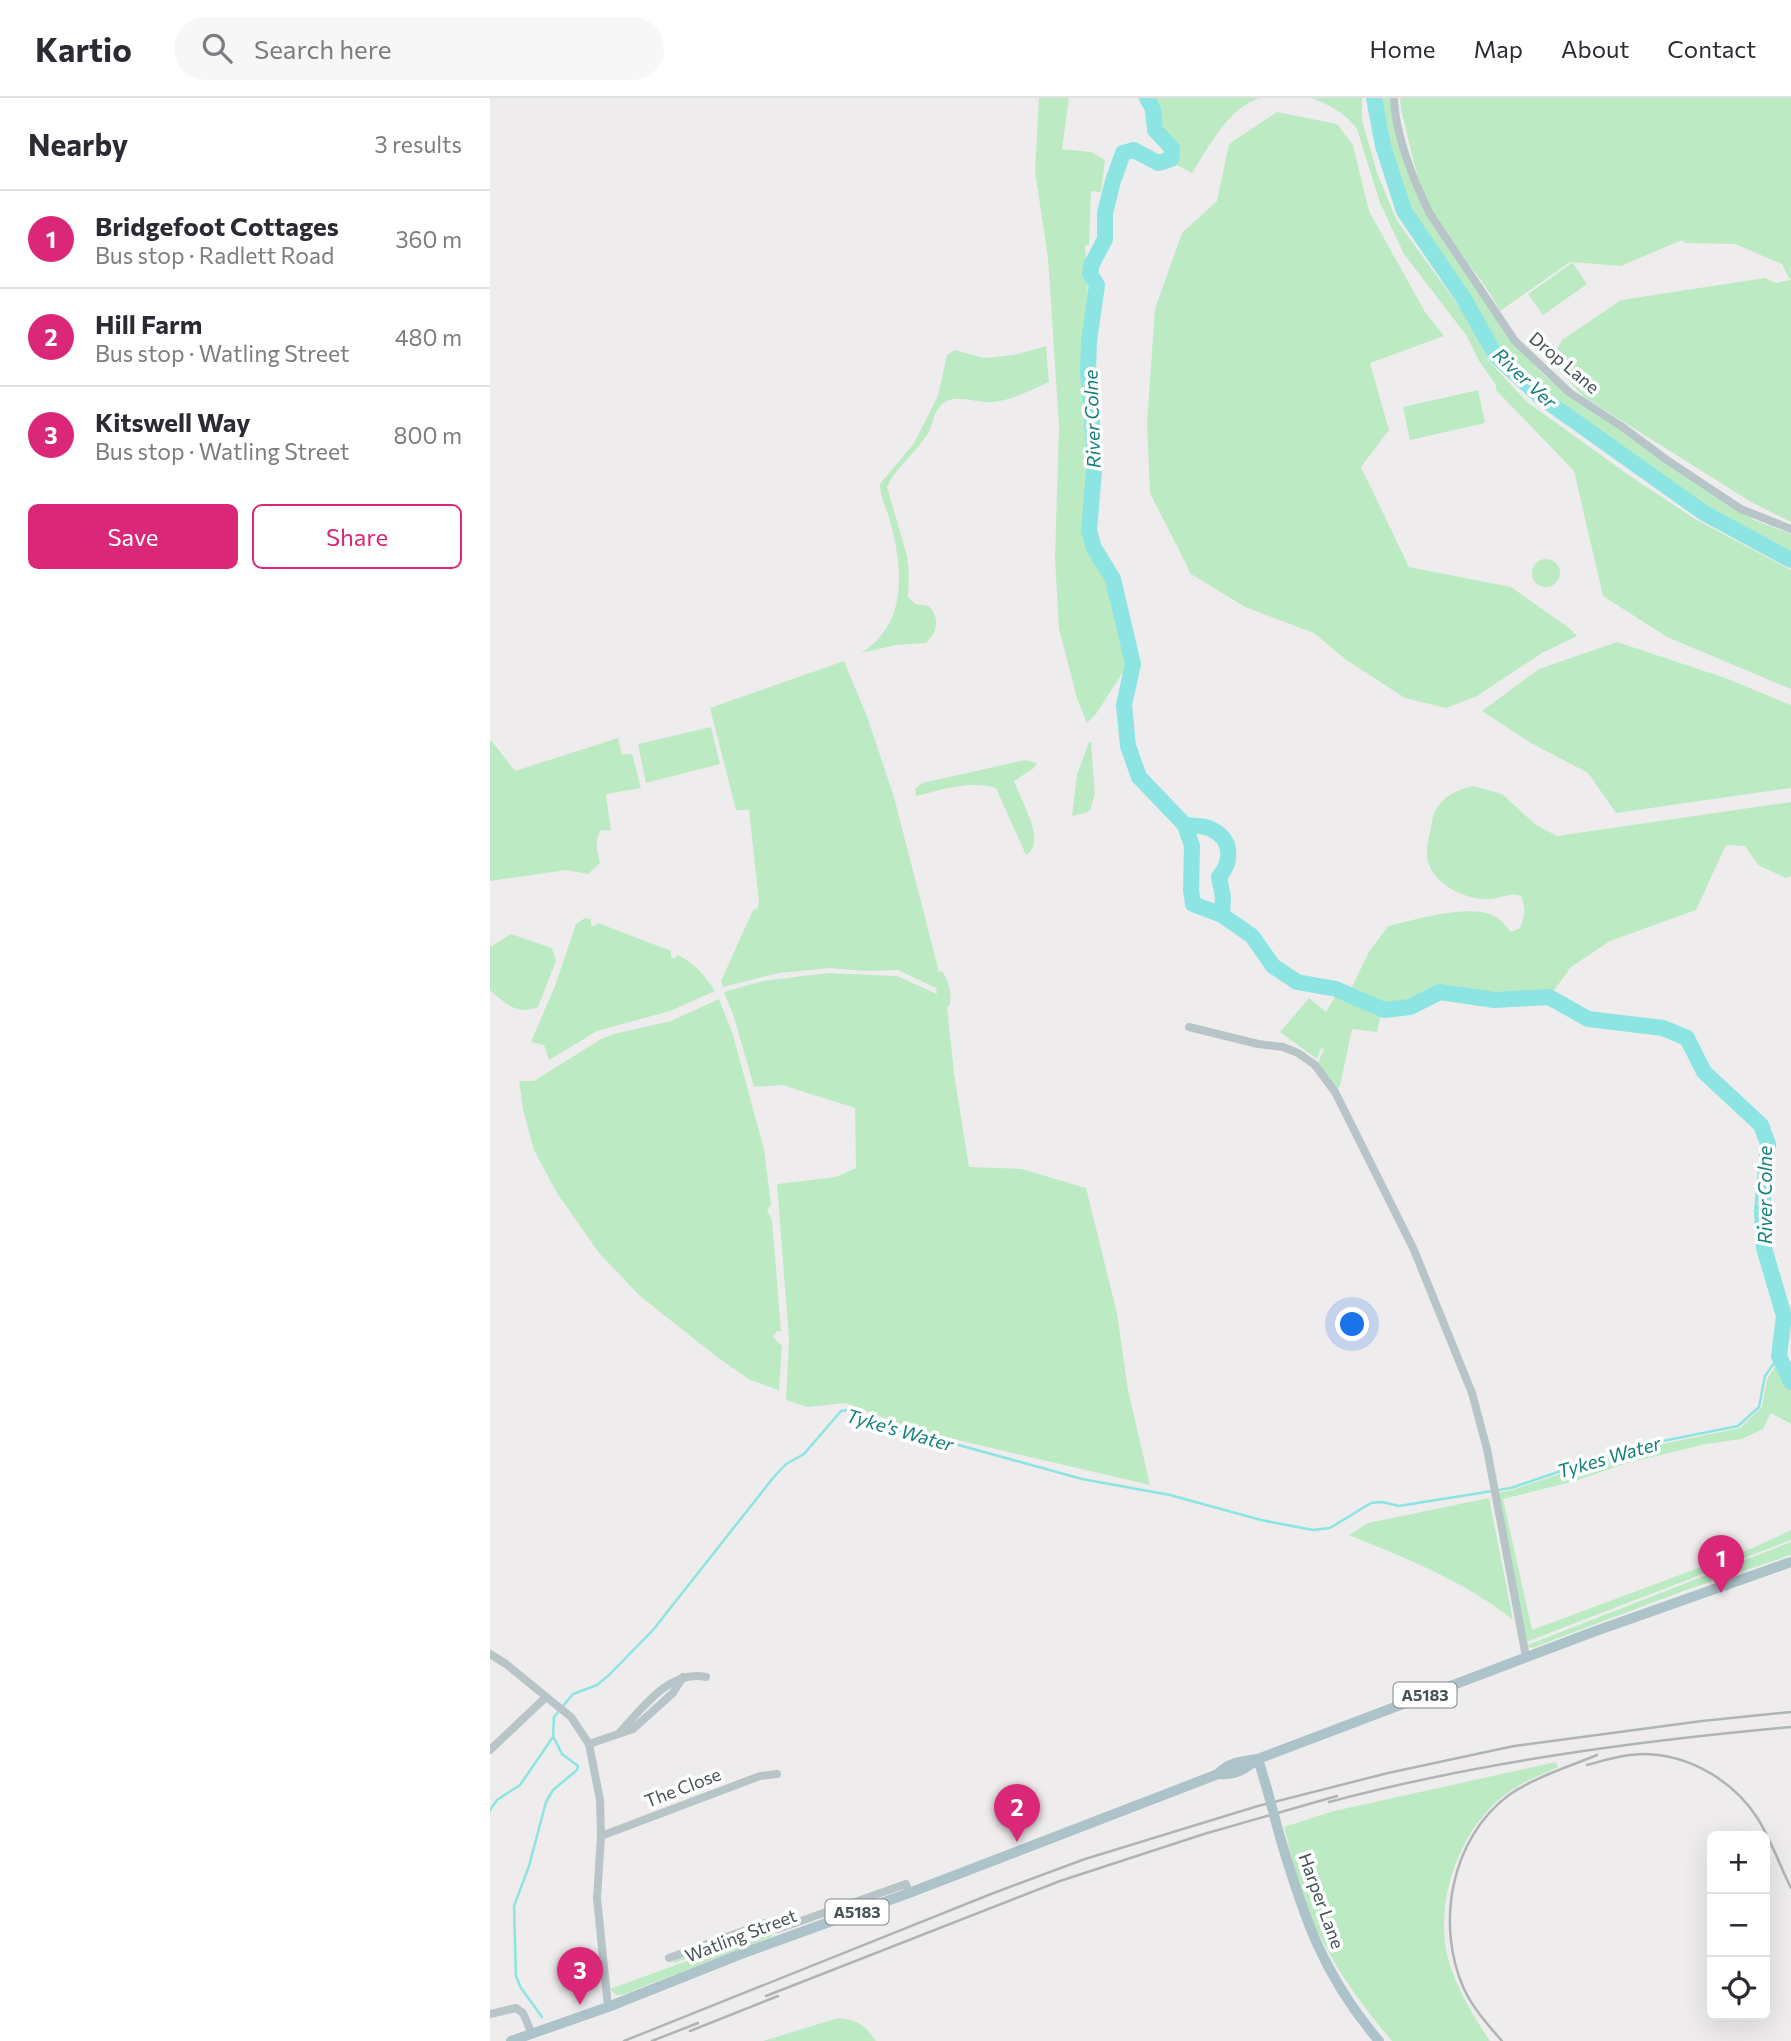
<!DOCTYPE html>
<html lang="en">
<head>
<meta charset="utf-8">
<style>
  body { margin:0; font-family:Commissioner,sans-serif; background:#f7f7f7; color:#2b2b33 }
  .controls { position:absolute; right:21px; bottom:21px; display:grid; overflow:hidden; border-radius:10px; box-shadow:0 7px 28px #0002 }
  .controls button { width:63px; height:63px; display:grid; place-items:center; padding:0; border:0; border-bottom:2px solid #e1e1e2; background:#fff; color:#2b2b33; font:35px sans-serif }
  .you { position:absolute; left:863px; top:1227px; width:24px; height:24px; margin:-18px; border:5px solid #fff; border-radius:50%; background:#1a73e8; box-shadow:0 0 0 10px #1a73e833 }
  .badge { display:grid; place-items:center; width:46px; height:46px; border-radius:50%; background:#db2777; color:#fff; font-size:23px; font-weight:700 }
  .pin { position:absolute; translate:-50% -58px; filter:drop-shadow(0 2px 4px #0008) }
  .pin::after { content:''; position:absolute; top:37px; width:24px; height:21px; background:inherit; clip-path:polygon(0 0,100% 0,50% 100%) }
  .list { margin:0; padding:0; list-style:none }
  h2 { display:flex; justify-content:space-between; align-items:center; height:91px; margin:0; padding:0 28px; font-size:30px }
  h2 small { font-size:23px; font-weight:400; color:#7c7c81 }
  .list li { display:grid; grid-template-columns:46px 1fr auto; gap:21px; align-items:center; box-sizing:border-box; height:98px; padding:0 28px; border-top:2px solid #e1e1e2 }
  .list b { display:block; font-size:26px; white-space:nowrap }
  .list p { margin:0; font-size:23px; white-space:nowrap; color:#7c7c81 }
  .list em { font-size:23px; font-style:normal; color:#7c7c81 }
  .actions { display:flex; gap:14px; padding:21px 28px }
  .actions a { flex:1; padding:16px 0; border:2px solid #db2777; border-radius:10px; text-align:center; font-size:24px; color:#db2777 }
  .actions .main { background:#db2777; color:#fff }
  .icon { flex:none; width:38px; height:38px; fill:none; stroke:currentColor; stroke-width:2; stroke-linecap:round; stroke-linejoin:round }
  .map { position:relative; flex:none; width:1301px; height:1943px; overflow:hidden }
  header { display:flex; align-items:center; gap:42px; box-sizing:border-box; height:98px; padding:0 35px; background:#fff; border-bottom:2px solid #e1e1e2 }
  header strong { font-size:33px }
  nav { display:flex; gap:38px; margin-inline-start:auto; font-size:24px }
  .search { width:490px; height:63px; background:#f7f7f7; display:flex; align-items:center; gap:18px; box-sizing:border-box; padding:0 24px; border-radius:38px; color:#7c7c81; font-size:26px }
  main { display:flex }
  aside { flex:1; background:#fff }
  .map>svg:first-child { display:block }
  .green { fill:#bcebc3 }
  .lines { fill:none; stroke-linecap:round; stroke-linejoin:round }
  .stream { stroke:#8ce5e2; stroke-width:2.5 }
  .river { stroke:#8ce5e2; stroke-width:16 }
  .minor { stroke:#b8c5c8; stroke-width:8 }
  .major { stroke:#adc3ca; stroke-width:10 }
  .rail { stroke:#afb4b6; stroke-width:2.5 }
  .major-bridge { stroke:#adc3ca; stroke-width:10 }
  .labels { text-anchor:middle; stroke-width:7; stroke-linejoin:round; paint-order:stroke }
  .shield { fill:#fff; stroke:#7e878a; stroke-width:2 }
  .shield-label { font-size:16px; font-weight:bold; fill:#465458 }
  .street-label { font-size:18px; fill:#465458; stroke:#fff }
  .water-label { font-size:19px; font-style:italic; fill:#14807c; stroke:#fff }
</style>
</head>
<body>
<header>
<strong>Kartio</strong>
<div class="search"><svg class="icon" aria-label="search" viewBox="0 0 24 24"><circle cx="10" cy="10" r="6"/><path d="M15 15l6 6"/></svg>Search here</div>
<nav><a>Home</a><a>Map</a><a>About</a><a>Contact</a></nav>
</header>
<main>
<aside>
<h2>Nearby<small>3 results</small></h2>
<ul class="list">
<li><span class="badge">1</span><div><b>Bridgefoot Cottages</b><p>Bus stop · Radlett Road</p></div><em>360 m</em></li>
<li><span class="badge">2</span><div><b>Hill Farm</b><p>Bus stop · Watling Street</p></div><em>480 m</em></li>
<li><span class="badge">3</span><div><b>Kitswell Way</b><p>Bus stop · Watling Street</p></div><em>800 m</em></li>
</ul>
<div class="actions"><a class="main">Save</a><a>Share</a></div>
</aside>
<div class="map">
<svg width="1301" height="1943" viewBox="0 0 1301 1943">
  <rect width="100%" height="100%" fill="#efeced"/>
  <g class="green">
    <path d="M549,0H579L572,51L601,54L615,62L611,94L601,93L599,147H595L599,220L596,260L601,362L596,423L598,437L605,456L620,480L640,563L606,616L597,625L587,600L569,531L565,460L569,328L558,160L545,73Z"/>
    <path d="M662,0H769C737,12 720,47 702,75L683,65L684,48L670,31L666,10Z"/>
    <path d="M822,0H872V22L887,75L907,123L981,225L998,262L1037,304L1143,380L1205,421L1301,472V591L1177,539L1113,498L1084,373L1006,292V287L989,263L976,237L914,156L890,105L867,31C856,16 840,7 822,0Z"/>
    <path d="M886,0H903L930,100L1024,245L1053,276L1083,301L1125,327L1192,376L1264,422L1301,436V453L1217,409L1144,357L1092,324L1034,281L1011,257L978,203L916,112L895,48Z"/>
    <path d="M910,0H1301V424L1261,404L1094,299L1061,263L1072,242L1131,202L1275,180L1286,185L1300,182L1292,166L1245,146L1195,145L1192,142L1131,168L1082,164L1097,186L1053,217L1038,196L1082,165L1080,164L1010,213C991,176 960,147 941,110C925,81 920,44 911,12Z"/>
    <path d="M787,14L847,26L863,47L879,113L935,214L954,238L880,265L899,332L871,369L919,469L1021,489L1079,530L1087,538L1052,555L987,598L956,610L915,600L855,561L824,535L755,509L701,476L660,395L657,325L665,211L692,135L727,103L739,46Z"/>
    <path d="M556,248L559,284C541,292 523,302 502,304C489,305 472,298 459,302C442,309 445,325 437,337C425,356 406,369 397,389L417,458L419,476L418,499L425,506L439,508C450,521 448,533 436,545L406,547L371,555C418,526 413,470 400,423C397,411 390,399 390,386L424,345L448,298L457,257L465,252L494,260L524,257Z"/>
    <path d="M988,292L995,325L920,342L913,309Z"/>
    <circle cx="1056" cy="475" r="14"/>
    <path d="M1127,544L1238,581L1301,607V690L1126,715L1098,675L1041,645L992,613L1049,571Z"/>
    <path d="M354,563L378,621L404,699L449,874L452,873C459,883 463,898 459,909L457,908L464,975L479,1069L532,1071L596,1090L627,1215L638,1292L660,1387L476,1344L419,1329L355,1305L317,1309L296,1302L299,1241L287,1086L346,1079L366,1070L365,1010L292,987L264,989L244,919L234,894L272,883L338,875L407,878L447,896L446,890L408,872L375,873L340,870L289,875L233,889L231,883L263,812L267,811L269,804L259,712H246L220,610Z"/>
    <path d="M221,629L230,666L156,685L148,646Z"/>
    <path d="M128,640L132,657L142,656L151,690L116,696L121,733L111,732C104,743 107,753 110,765L98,776L76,772L0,783V641L25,673Z"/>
    <path d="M599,644H601L605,696L600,712L596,715L582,718L587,677Z"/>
    <path d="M535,662L547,665L544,670L524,683C530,701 558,745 536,757L506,690C481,682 451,692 426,698L425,691L432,685Z"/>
    <path d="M984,688L1012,696L1046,727L1067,738L1301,704V778L1296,780L1268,767L1255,748L1236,747L1206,812L1120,843L1081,869L1062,895L1028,897L951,891L922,906L895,910L859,895L879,854L898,828C924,822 982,804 1006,819C1011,822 1017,829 1021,834L1030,830C1035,818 1036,811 1031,798C1019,794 1010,801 999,801C975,803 938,784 937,757C937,746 940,734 942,724C945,702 964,692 984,688Z"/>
    <path d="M95,820L101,821V827L105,828L108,825L181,853V859L185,860L188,857C205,865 215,878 225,893L180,913L107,933L59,962L54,947L41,944L65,888L86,826Z"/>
    <path d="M21,836L62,850L66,863L48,909C28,918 14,905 0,892V849Z"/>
    <path d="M848,894L891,914L887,934L862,931L850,988L846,991L827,967L834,951L831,950L827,961L790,934L819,900L836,914Z"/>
    <path d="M229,901L243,937L274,1051L281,1107L277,1112L282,1122L291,1233H287L283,1239L292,1248L289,1292L260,1282L227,1259L150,1198L109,1155L67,1095L44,1052L33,1012L29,983H44L111,941L124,936L181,923Z"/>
    <path d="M1289,1263L1301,1290V1326L1281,1315L1273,1331L1252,1341L1216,1346L1134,1366L1085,1383L1013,1401L1042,1532L1265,1449L1301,1432V1442L1036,1544L1007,1395L1022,1392L1138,1353L1250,1330L1272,1309L1277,1281Z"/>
    <path d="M999,1400L1023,1522C975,1483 915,1460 859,1437L878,1425Z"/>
    <path d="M1301,1444V1457L1196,1492L1042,1550L1035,1548Z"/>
    <path d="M1066,1664L1068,1669C1048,1678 1028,1686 1011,1700C970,1733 947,1799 956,1851C962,1883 982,1916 1000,1943H902C864,1898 832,1852 812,1797C804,1775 800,1751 794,1729L844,1713Z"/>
    <path d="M277,1828L282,1830L184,1865L183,1863Z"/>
    <path d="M284,1831V1835L281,1839L132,1897H126L120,1891Z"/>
    <path d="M348,1920C367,1921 376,1928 386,1943H273Z"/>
  </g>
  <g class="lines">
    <g class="stream">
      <path d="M0,1712L7,1702L30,1687L63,1639L64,1619L83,1596L107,1587L119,1577L163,1532L283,1380L296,1366L314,1356L351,1313L357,1312L413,1334L425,1335L592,1381L680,1397L771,1422L823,1432L840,1430L881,1405L892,1404L909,1408L1021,1390L1138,1350L1248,1328L1269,1309L1275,1278L1289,1258"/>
      <path d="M52,1919L31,1890L26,1878L24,1808L39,1768L56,1704L63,1692L87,1672L88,1668L72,1656L64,1640"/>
    </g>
    <g class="river">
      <path d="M657,0L663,11L665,32L682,50L681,61L668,65L644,52L633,55L623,83L615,115V141L602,166L600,176L607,187L599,243L598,274L605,361L599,433L604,450L623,481L643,566L634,607L638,648L649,679L695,727L702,748L701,792L703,806L732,817L762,838L783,868L807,884L846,891L894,912L920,909L950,894L1004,902L1059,899L1098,921L1173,930L1197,940L1214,974L1271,1027L1278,1046L1272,1113L1274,1150L1294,1218L1289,1258L1301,1284"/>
      <path d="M884,0L893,48L914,113L974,201L1006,258L1051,299L1214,415L1301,462"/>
      <path d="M695,727C704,728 715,727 723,732C743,743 742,764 729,779L733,799L732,817"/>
    </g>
    <g class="minor">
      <path d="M904,0C905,36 924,84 940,116L1025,243L1080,295L1131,328L1177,362L1251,411L1301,431"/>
      <path d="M699,929L768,946L793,949L808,955L825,967L845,994L924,1152L982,1295L997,1351L1036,1559"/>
      <path d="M0,1556L16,1566L81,1619L99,1646L110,1702L111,1738L107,1800L118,1909"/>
      <path d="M130,1634C152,1611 179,1571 216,1579"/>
      <path d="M99,1646L143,1631L183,1595L193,1579"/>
      <path d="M0,1652L56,1599"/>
      <path d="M111,1738L270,1678L287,1676"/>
      <path d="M179,1860L275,1825L283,1826L288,1831L416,1786L419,1795"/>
      <path d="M0,1916L26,1910L33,1915L42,1936"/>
    </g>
    <g class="major">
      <path d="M768,1661L777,1691"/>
      <path d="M728,1676C745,1678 755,1671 768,1661L1103,1534L1301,1464"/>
      <path d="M790,1739C814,1820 833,1877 889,1943"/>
      <path d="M21,1943L118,1909L251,1856L419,1795L728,1676C738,1664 753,1663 768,1661"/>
    </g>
    <g class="rail">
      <path d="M1097,1667C1116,1662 1135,1656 1155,1656C1200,1657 1244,1683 1268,1721C1281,1742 1290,1768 1301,1790"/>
      <path d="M839,1704C990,1664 1146,1643 1301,1629"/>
      <path d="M276,1898L570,1783L714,1736L847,1698"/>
      <path d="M200,1933L288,1898"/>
      <path d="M134,1943L501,1796L595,1761L768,1708L898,1675L1024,1648L1212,1623L1301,1614"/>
      <path d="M162,1943L208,1925"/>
      <path d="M1012,1943C998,1927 983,1910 974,1891C945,1826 961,1740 1019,1697C1045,1679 1078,1669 1107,1657"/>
    </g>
    <path class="major-bridge" d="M777,1691L790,1739"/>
  </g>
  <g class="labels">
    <g class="shield">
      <rect x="903.5" y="1584.5" width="63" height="25" rx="5"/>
      <rect x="335.5" y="1801.5" width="63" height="25" rx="5"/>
    </g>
    <g class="shield-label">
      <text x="935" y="1603">A5183</text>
      <text x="367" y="1820">A5183</text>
    </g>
    <g class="street-label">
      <text transform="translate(1074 265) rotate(40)" y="6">Drop Lane</text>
      <text transform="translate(193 1690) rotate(-21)" y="6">The Close</text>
      <text transform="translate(831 1803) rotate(70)" y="6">Harper Lane</text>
      <text transform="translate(251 1838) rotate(-21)" y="6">Watling Street</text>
    </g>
    <g class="water-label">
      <text transform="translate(1035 280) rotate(43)" y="7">River Ver</text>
      <text transform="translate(602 321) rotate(-92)" y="7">River Colne</text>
      <text transform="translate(1275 1097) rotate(-90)" y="7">River Colne</text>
      <text transform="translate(410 1332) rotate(16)" y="7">Tyke's Water</text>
      <text transform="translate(1119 1359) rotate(-16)" y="7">Tykes Water</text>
    </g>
  </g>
</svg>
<div class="controls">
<button>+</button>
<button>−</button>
<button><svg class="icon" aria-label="locate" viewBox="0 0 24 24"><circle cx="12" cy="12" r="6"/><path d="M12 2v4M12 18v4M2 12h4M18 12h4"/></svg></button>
</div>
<div class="you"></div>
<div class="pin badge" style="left:1231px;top:1495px">1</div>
<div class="pin badge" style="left:527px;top:1744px">2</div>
<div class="pin badge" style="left:90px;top:1907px">3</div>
</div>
</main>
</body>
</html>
